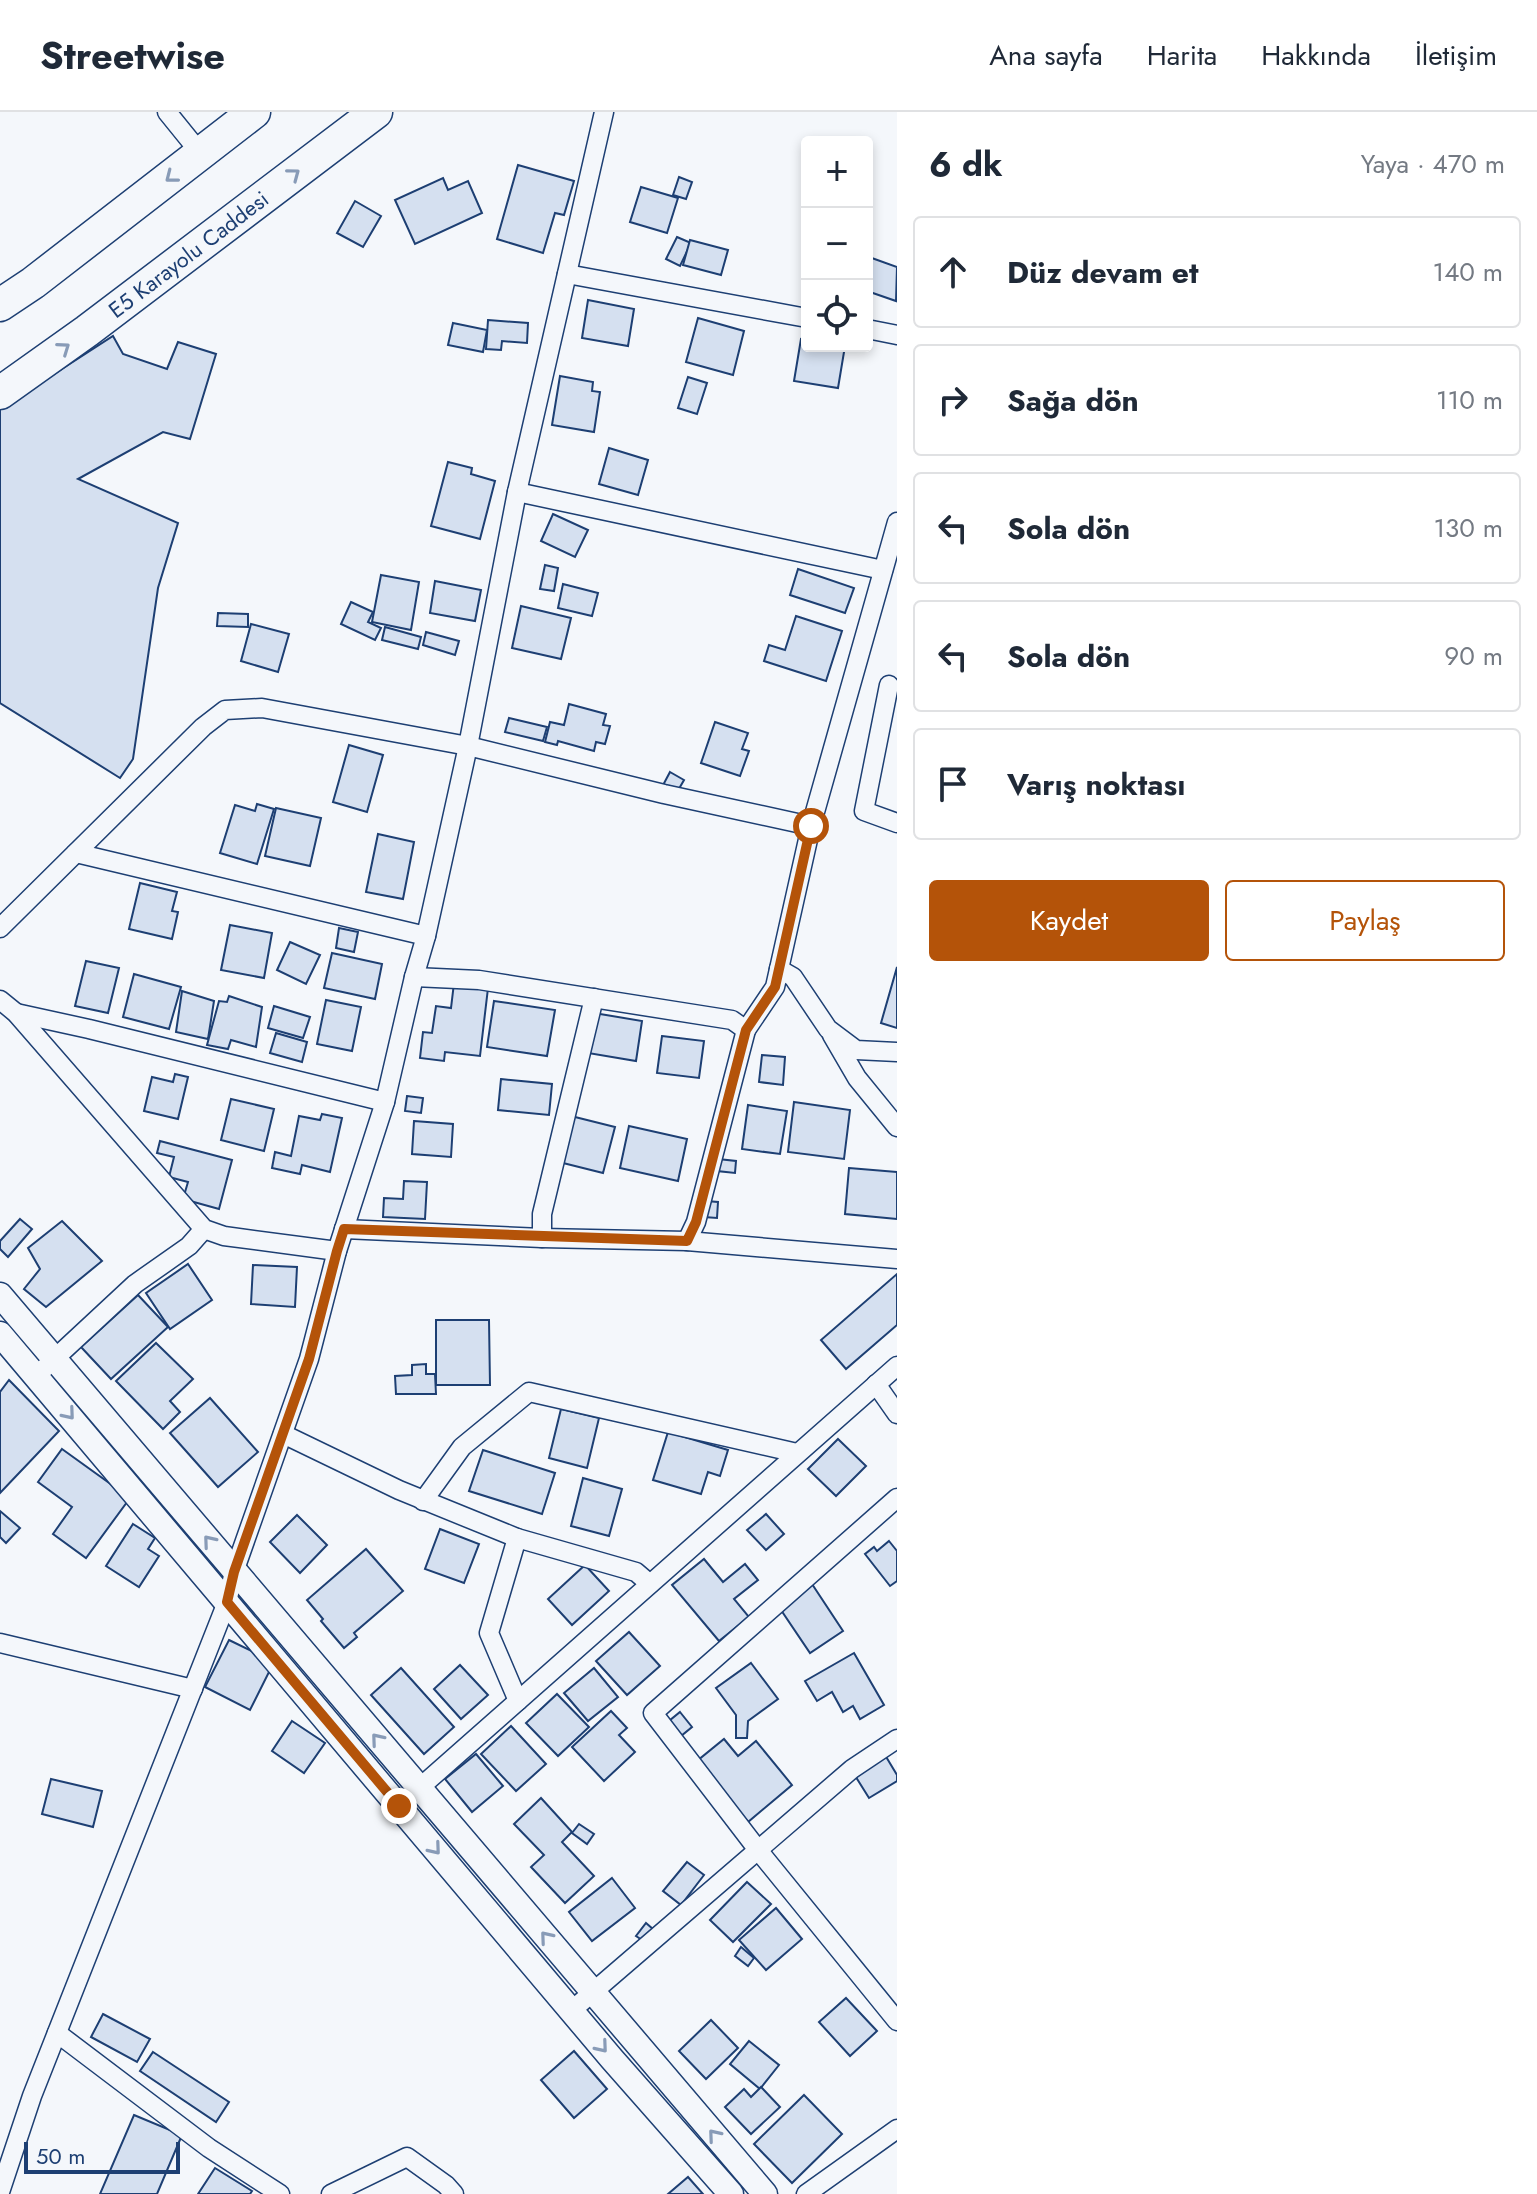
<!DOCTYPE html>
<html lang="tr">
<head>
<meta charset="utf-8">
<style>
  body { margin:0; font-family:Jost,sans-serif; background:#f6f6f7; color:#1f2937 }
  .controls { position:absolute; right:24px; top:24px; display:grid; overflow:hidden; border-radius:8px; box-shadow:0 4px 12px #0003 }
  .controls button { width:72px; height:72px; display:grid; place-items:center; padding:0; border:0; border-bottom:2px solid #e0e1e3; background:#fff; color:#1f2937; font:40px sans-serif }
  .scale { position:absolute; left:24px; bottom:20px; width:156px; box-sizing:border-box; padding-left:8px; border:4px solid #1d3f73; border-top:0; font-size:22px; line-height:28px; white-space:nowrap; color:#1d3f73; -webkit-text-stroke:6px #f4f7fb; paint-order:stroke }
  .stop { position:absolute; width:24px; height:24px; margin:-18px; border:6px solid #b45309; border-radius:50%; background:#fff }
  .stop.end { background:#b45309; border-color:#fff; box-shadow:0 2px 8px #0008 }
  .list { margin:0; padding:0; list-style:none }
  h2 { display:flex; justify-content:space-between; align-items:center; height:104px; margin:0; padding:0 32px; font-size:34px }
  h2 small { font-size:26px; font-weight:400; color:#747a83 }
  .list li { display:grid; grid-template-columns:52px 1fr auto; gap:24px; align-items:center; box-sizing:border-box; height:112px; margin:0 16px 16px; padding:0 16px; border:2px solid #e0e1e3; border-radius:8px }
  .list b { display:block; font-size:30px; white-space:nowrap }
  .list em { font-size:26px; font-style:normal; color:#747a83 }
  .actions { display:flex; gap:16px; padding:24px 32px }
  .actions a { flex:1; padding:18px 0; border:2px solid #b45309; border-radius:8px; text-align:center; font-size:28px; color:#b45309 }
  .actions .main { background:#b45309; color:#fff }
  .icon { flex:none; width:44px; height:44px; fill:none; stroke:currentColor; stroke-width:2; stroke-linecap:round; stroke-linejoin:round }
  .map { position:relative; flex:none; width:897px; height:2082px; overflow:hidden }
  header { display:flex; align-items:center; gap:48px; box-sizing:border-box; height:112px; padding:0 40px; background:#fff; border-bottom:2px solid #e0e1e3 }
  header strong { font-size:38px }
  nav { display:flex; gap:44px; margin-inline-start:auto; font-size:28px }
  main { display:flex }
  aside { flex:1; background:#fff }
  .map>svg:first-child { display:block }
  .building { fill:#d5e0f0; stroke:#1d3f73; stroke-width:2 }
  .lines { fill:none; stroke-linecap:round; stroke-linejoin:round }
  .minor-casing { stroke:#1d3f73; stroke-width:21 }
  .tertiary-casing { stroke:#1d3f73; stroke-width:27 }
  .trunk-casing { stroke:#1d3f73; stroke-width:35 }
  .minor { stroke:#f4f7fb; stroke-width:18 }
  .tertiary { stroke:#f4f7fb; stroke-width:24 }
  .trunk { stroke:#f4f7fb; stroke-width:32 }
  .oneway { stroke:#889bb7 }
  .route { stroke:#b45309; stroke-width:10 }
  .labels { text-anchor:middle; stroke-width:6; stroke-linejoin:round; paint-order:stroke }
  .street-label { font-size:22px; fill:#1d3f73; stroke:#f4f7fb }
</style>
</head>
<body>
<header>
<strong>Streetwise</strong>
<nav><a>Ana sayfa</a><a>Harita</a><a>Hakkında</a><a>İletişim</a></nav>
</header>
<main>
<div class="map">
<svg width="897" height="2082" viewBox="0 0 897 2082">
  <rect width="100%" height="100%" fill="#f4f7fb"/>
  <g class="building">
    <path d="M518,53L574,69L564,103L555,101L543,141L497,127Z"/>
    <path d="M679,65L692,70L686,87L673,83Z"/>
    <path d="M443,66L448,78L468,69L482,101L415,132L395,88Z"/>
    <path d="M641,75L678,86L667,121L630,110Z"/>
    <path d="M355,89L381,104L363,135L337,121Z"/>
    <path d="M677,125L691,131L680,154L666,147Z"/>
    <path d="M690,128L728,138L721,163L683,153Z"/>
    <path d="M869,145L897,155L896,189L867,179V152Z"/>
    <path d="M588,188L634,197L628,234L582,226Z"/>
    <path d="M698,206L744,219L733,263L686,250Z"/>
    <path d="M488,208L528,211L527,231L502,229L501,238L486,237Z"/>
    <path d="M453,211L487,218L483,240L448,233Z"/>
    <path d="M113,224L123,242L167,257L178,230L216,242L190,327L163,320L78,367L178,411L158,476L133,647L120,666L0,591V297Z"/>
    <path d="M801,227L807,228V234H845L838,276L794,269Z"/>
    <path d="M560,264L593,270L592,279L600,280L594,320L552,313Z"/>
    <path d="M688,265L707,271L697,302L678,296Z"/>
    <path d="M609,336L648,348L638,383L599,372Z"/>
    <path d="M448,350L472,356L471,362L495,369L480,427L431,414Z"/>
    <path d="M553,402L588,418L575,445L541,429Z"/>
    <path d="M545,453L558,456L554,479L540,477Z"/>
    <path d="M798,457L854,476L845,501L790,483Z"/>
    <path d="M381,463L419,470L411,518L372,510Z"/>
    <path d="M435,469L481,478L475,509L430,501Z"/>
    <path d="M563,472L598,481L592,504L558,496Z"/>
    <path d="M351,490L373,500L368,510L381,516L375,528L341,512Z"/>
    <path d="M521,494L571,506L561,547L512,536Z"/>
    <path d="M218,501L248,502V515L217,514Z"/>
    <path d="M796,504L842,519L826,569L764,549L769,533L785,538Z"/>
    <path d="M251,512L289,522L278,560L241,549Z"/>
    <path d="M385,515L421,525L418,537L382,528Z"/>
    <path d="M426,520L459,529L455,543L423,533Z"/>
    <path d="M569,592L606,602L603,613L610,614L605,632L596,630L594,639L558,629L557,633L545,630L550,610L564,613Z"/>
    <path d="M509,606L547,615L543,629L505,620Z"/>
    <path d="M715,610L748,621L742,637L749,639L740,664L701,651Z"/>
    <path d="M349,633L383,643L367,700L333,690Z"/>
    <path d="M670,660L684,668L676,682L662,675Z"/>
    <path d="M257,692L274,697L257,752L220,741L235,693L255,699Z"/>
    <path d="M276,696L321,706L310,754L265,744Z"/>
    <path d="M378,722L414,730L403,787L366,780Z"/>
    <path d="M140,771L177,780L172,799L178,800L172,827L129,817Z"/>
    <path d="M230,813L272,821L264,866L221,858Z"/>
    <path d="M339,816L358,820L354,840L336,836Z"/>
    <path d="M290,830L320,843L306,872L277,858Z"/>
    <path d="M332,841L382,852L375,887L324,876Z"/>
    <path d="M86,849L119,856L108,901L75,894Z"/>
    <path d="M897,855V916L881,911Z"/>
    <path d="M134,862L181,875L169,917L123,905Z"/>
    <path d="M454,871L488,876L480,944L445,940L444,949L420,946L423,920L432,921L436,894L451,896Z"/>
    <path d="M182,879L214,889L208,927L176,920Z"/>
    <path d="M229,884L262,895L256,935L231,928L228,937L207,933L219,889L227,890Z"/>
    <path d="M326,888L361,895L352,939L317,932Z"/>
    <path d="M494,889L555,898L547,944L487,935Z"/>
    <path d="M274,894L310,905L303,926L268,916Z"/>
    <path d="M594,901L642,909L636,949L588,941Z"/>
    <path d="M276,921L307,930L302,950L270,941Z"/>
    <path d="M662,924L704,929L699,966L657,961Z"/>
    <path d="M762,943L785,945L783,973L759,970Z"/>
    <path d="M175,962L188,965L178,1007L144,999L152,965L173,970Z"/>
    <path d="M501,967L552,972L549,1003L498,998Z"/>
    <path d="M407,984L423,986L421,1001L405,999Z"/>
    <path d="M231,987L274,997L264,1039L221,1028Z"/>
    <path d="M794,990L850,998L844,1047L788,1040Z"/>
    <path d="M748,993L787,999L780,1042L742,1037Z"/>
    <path d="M322,1002L342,1006L330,1060L302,1053L300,1062L272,1056L275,1040L291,1044L299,1004L320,1008Z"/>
    <path d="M571,1004L615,1015L603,1061L559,1050Z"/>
    <path d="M414,1009L453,1012L451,1045L412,1042Z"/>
    <path d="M629,1014L687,1027L678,1069L620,1056Z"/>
    <path d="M160,1029L232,1048L219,1097L183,1087L188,1070L169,1065L174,1045L157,1041Z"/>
    <path d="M718,1047L736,1049L735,1061L717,1059Z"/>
    <path d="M849,1056L897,1060V1107L845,1102Z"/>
    <path d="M404,1069L427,1070L425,1107L383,1105L384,1086L403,1087Z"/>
    <path d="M706,1089L718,1090L717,1106L704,1105Z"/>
    <path d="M20,1107L32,1117L8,1145L0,1137V1129Z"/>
    <path d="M62,1109L102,1149L46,1195L24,1177L40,1157L28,1136Z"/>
    <path d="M188,1152L212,1188L170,1217L146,1181Z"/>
    <path d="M253,1153L297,1155L295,1195L251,1192Z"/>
    <path d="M897,1162V1213L846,1257L821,1228Z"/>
    <path d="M138,1183L168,1215L111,1267L81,1235Z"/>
    <path d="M436,1208H489L490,1273H436Z"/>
    <path d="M156,1231L193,1267L170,1289L180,1300L163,1317L116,1269Z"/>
    <path d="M426,1252V1262H435L436,1282H396L395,1264L412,1263V1253Z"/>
    <path d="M9,1268L59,1319L0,1381V1280Z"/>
    <path d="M210,1286L258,1340L218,1375L170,1321Z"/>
    <path d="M561,1297L599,1306L587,1356L549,1346Z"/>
    <path d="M668,1320L728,1338L720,1364L708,1360L701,1382L653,1368Z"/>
    <path d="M838,1327L866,1354L836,1384L808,1357Z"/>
    <path d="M62,1337L130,1386L86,1446L53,1422L72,1395L38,1370Z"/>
    <path d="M483,1338L555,1361L542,1402L469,1379Z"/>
    <path d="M583,1366L622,1377L609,1424L571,1414Z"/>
    <path d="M0,1399L20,1416L6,1431L0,1425Z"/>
    <path d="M766,1402L784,1422L766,1438L747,1418Z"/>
    <path d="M297,1403L327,1433L300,1461L270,1430Z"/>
    <path d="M133,1412L155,1426L148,1437L159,1444L139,1475L106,1454Z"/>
    <path d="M440,1417L479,1432L464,1471L425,1457Z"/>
    <path d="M889,1429L897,1439V1469L890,1474L865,1442L874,1435L877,1439Z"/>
    <path d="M366,1437L403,1479L354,1521L357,1525L344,1536L321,1509L323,1507L307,1488Z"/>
    <path d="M704,1447L723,1470L745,1452L758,1468L734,1487L749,1505L719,1529L672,1473Z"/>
    <path d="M585,1453L609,1479L572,1513L548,1487Z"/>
    <path d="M812,1472L843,1519L810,1541L779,1495Z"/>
    <path d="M629,1520L660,1554L627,1583L596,1549Z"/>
    <path d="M229,1528L274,1550L250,1598L205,1575Z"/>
    <path d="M854,1541L884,1593L860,1607L853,1594L843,1600L832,1580L817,1589L805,1569Z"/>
    <path d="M751,1551L778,1587L748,1609L747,1626H736V1603L716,1576Z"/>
    <path d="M460,1553L488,1583L461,1607L434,1577Z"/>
    <path d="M401,1556L454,1615L424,1642L371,1583Z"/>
    <path d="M594,1556L618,1585L588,1609L564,1581Z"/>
    <path d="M557,1582L589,1615L558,1644L526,1611Z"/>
    <path d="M611,1599L627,1616L619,1623L635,1640L604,1669L572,1635Z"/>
    <path d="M680,1600L692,1615L681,1624L669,1609Z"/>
    <path d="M292,1609L325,1631L304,1661L272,1639Z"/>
    <path d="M511,1614L546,1652L516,1679L481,1642Z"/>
    <path d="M724,1627L738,1644L756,1629L792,1673L748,1710L697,1649Z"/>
    <path d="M476,1642L503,1674L472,1700L445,1667Z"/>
    <path d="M885,1643L897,1663V1669L869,1686L854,1662Z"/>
    <path d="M51,1667L102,1679L93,1715L42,1702Z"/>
    <path d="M541,1686L572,1720L562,1730L594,1764L565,1791L531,1755L544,1743L514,1712Z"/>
    <path d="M579,1712L594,1722L587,1732L572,1721Z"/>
    <path d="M687,1750L704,1763L681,1793L663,1779Z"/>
    <path d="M612,1766L635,1796L592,1829L569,1800Z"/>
    <path d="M747,1770L771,1792L733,1830L710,1808Z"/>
    <path d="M776,1796L802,1827L766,1858L739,1828Z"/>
    <path d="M646,1811L654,1818L645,1830L636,1824Z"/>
    <path d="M741,1835L754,1846L748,1854L735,1844Z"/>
    <path d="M846,1886L877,1919L850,1944L819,1910Z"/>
    <path d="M103,1902L150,1927L137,1950L91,1925Z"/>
    <path d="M711,1908L738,1936L706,1967L679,1939Z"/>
    <path d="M749,1929L779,1953L760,1977L730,1952Z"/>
    <path d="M574,1939L607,1977L574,2006L541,1968Z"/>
    <path d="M153,1940L229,1990L216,2010L140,1959Z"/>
    <path d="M761,1975L780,1995L751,2022L725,1995L744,1977L751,1985Z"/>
    <path d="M804,1983L842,2022L792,2071L754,2032Z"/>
    <path d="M134,2003L182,2023L157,2082H100Z"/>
    <path d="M215,2056L252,2079L250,2082H198Z"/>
    <path d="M688,2065L703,2082H668Z"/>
  </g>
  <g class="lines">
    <defs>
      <g id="minor">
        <path d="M167,0L201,42"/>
        <path d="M567,162L807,206"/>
        <path d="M867,217L897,223"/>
        <path d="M517,380L883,458"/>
        <path d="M889,573L864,699L897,711"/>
        <path d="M76,741L426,824"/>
        <path d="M0,816L203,615L225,598L262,596L468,634L664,682L811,714"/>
        <path d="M779,857L793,865L828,917L856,938L897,940"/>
        <path d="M414,865L479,868L732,908L746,918L696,1110L687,1129"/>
        <path d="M0,888L16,901L204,1117L224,1124L337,1139"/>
        <path d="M16,901L89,917L385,990"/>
        <path d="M746,918L775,875L811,714L897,410"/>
        <path d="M832,923L857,966L897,1015"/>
        <path d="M344,1117L542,1126L687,1129L897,1147"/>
        <path d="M542,1126V1102L594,886"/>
        <path d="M36,1264L135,1172L189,1134L204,1117"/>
        <path d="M876,1272L897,1302"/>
        <path d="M283,1322L399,1378L517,1426"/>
        <path d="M897,1386L653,1601L758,1738L897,1909"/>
        <path d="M423,1389L462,1335L529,1280L797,1341"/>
        <path d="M0,1531L193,1577"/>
        <path d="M518,1589L489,1521L517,1426L636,1460L650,1472"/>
        <path d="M399,1694L897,1254"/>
        <path d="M571,1899L852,1657L897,1627"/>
        <path d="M57,1921L209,2036L280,2082"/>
        <path d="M0,2080L32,1984L227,1490L234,1460L309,1247L337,1139L385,990L414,865L426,824L468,634L517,380L604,0"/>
        <path d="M331,2082L407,2045L446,2073L454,2082"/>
        <path d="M806,2082L897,2017"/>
      </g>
      <g id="tertiary">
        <path d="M0,1183L765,2082"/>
        <path d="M0,1222L612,1947L731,2082"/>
      </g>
      <g id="trunk">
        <path d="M0,193L33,171L254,0"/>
        <path id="s1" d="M0,281L87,219L376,0"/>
      </g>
    </defs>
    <use href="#minor" class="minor-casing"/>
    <use href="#tertiary" class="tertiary-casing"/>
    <use href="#trunk" class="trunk-casing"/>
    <use href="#minor" class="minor"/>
    <use href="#tertiary" class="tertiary"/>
    <use href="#trunk" class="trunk"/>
  </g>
  <defs><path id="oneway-chevron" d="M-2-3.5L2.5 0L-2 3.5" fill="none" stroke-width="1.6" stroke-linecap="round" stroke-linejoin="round" transform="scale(2)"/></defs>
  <g class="oneway">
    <use href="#oneway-chevron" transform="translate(294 62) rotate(-37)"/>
    <use href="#oneway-chevron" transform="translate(171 65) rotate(142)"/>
    <use href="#oneway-chevron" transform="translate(64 236) rotate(-35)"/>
    <use href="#oneway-chevron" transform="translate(69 1302) rotate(50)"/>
    <use href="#oneway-chevron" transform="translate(209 1429) rotate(-130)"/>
    <use href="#oneway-chevron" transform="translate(377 1627) rotate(-130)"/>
    <use href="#oneway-chevron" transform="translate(435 1737) rotate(50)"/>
    <use href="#oneway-chevron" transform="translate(546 1825) rotate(-130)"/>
    <use href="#oneway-chevron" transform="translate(602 1935) rotate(50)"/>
    <use href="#oneway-chevron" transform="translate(714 2023) rotate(-130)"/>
  </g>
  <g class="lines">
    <path class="route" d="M399,1694L227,1490L234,1460L309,1247L337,1139L344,1117L687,1129L696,1110L746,918L775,875L811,714"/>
  </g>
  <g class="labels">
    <g class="street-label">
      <text dy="8" stroke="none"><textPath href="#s1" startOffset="234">E5 Karayolu Caddesi</textPath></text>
    </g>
  </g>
</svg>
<div class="controls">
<button>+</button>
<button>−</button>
<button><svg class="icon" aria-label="locate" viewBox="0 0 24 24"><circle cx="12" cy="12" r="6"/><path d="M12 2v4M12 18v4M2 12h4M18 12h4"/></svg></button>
</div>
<div class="scale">50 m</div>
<div class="stop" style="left:811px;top:714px"></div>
<div class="stop end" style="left:399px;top:1694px"></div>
</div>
<aside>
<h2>6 dk<small>Yaya · 470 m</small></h2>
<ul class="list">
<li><svg class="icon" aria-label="ahead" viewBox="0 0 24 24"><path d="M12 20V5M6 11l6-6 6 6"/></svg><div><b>Düz devam et</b></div><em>140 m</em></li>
<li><svg class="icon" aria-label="right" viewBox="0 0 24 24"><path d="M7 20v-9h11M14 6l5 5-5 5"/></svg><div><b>Sağa dön</b></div><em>110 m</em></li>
<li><svg class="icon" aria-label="left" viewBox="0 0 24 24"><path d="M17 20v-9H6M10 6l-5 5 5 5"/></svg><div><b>Sola dön</b></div><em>130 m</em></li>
<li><svg class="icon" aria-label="left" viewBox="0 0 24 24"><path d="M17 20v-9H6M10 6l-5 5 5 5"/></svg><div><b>Sola dön</b></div><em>90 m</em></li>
<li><svg class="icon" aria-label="arrive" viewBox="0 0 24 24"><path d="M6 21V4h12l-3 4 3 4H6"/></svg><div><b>Varış noktası</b></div></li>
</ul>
<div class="actions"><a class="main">Kaydet</a><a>Paylaş</a></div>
</aside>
</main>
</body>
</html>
